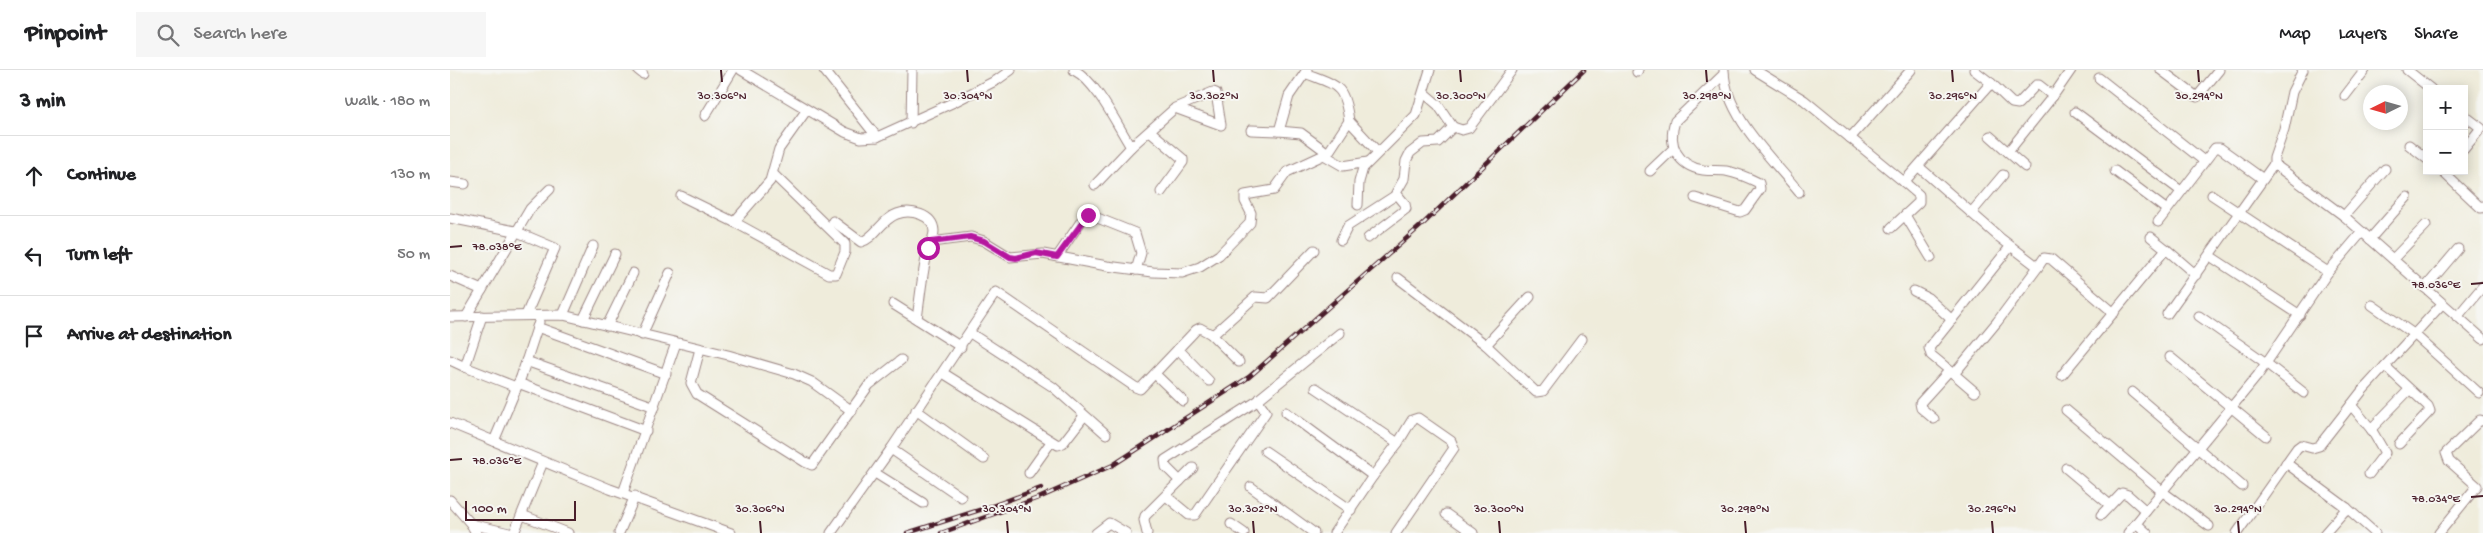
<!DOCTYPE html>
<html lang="en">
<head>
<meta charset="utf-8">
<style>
  body { margin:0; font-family:"Gochi Hand",sans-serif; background:#f6f6f6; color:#202124 }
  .controls { position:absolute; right:15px; top:15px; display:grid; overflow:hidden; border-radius:0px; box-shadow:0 2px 12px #0003 }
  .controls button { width:45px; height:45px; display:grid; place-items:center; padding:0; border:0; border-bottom:1px solid #e0e0e0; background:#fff; color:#202124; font:25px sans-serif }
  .compass { position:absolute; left:1913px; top:15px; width:45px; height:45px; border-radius:50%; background:#fff; box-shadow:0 2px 12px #0003; rotate:265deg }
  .scale { position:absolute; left:15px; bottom:12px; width:111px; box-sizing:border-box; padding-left:5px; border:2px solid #4a1f2b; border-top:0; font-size:14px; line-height:18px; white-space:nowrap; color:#4a1f2b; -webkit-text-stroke:4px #f6f6f2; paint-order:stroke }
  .stop { position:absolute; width:15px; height:15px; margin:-11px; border:4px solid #b5179e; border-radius:50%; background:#fff }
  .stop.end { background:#b5179e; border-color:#fff; box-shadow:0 1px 5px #0008 }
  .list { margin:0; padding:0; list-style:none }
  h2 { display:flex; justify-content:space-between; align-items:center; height:65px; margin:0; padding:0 20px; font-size:21px }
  h2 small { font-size:16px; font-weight:400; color:#757577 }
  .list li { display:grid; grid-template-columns:32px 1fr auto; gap:15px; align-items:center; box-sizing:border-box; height:80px; padding:0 20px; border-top:1px solid #e0e0e0 }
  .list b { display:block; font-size:19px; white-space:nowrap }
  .list em { font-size:16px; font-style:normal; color:#757577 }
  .icon { flex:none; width:28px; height:28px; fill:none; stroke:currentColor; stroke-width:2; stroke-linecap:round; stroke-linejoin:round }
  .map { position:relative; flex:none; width:2033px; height:463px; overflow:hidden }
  header { display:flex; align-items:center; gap:30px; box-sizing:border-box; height:70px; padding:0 25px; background:#fff; border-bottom:1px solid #e0e0e0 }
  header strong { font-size:24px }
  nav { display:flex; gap:28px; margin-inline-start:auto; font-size:18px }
  .search { width:350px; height:45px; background:#f6f6f6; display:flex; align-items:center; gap:12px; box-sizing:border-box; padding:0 18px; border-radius:0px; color:#757577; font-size:19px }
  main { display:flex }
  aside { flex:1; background:#fff }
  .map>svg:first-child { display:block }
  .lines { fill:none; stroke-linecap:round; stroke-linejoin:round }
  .street-casing { stroke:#9c8683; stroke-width:11 }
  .street { stroke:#fff; stroke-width:9 }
  .rail-casing { stroke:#4a1f2b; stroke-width:4.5 }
  .rail { stroke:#f6f6f2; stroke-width:2.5; stroke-dasharray:8; stroke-linecap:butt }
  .route { stroke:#b5179e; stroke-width:6 }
  .ticks { fill:none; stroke:#4a1f2b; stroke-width:2 }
  .ticks-label { font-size:12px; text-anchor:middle; fill:#4a1f2b; stroke:#f6f6f2; stroke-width:4; stroke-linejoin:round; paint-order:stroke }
</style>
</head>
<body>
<header>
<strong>Pinpoint</strong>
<div class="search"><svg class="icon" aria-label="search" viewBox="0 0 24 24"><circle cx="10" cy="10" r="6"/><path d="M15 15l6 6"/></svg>Search here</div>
<nav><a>Map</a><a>Layers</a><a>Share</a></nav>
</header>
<main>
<aside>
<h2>3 min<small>Walk · 180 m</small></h2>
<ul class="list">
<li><svg class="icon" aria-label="ahead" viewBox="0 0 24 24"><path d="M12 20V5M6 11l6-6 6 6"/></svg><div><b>Continue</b></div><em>130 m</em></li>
<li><svg class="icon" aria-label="left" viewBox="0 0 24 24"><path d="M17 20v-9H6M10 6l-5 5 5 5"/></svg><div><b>Turn left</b></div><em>50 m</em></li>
<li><svg class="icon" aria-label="arrive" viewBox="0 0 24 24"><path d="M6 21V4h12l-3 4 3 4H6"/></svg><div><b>Arrive at destination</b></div></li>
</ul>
</aside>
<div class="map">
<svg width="2033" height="463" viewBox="0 0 2033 463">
  <rect width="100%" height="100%" fill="#f6f6f2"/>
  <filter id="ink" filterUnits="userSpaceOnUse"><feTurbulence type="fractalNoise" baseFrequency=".02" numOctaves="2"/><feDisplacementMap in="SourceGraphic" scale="10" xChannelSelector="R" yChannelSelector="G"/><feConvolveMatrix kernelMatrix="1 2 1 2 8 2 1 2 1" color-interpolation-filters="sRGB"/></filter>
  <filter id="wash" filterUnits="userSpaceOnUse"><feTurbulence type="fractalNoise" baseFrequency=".0096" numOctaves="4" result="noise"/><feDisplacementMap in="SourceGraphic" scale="20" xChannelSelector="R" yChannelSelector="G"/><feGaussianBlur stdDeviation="1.12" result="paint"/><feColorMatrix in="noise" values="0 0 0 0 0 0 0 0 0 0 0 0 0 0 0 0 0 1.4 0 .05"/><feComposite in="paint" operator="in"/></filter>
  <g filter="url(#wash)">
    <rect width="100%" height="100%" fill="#efecdb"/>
  </g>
  <g filter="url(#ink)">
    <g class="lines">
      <defs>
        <g id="street">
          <path d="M188,0L193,4"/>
          <path d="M291,0L395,62L411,68L427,67L502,33L547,10L561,0"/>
          <path d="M374,0L427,67"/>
          <path d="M624,0C647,12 667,55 681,77L725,38L763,22L766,23L771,55L725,38"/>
          <path d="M857,0L839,26L829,61L851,63L878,83"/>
          <path d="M1274,0C1275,46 1322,88 1349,122"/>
          <path d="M1305,0L1354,30L1454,112L1541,13L1524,0"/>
          <path d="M1711,0L1747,27L1769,0"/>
          <path d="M1853,0L1842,22L1834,59L1824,88V94L1894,146L2033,269"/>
          <path d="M1957,0L1981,19"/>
          <path d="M1187,2L1188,0"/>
          <path d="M855,3C888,16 894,14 899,51"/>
          <path d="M1649,8L1754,91"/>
          <path d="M1541,13L1562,33L1568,34L1586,15H1589L1603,26L1621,0"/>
          <path d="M1895,26L1915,0"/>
          <path d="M1625,42L1731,121"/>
          <path d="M2014,45L2031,58L2014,79"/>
          <path d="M255,46L283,0"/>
          <path d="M461,53L462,0"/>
          <path d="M1003,57L1012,60L1019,58L1062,0"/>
          <path d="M801,60L829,61"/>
          <path d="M700,61L733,89V92L711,122"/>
          <path d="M1540,66L1558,82L1603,26"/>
          <path d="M1400,68L1461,0"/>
          <path d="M1959,75L1977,89"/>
          <path d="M1558,82L1575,97"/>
          <path d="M874,85L893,96L918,92"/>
          <path d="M1469,97L1549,167L1588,197L1547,252L1504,304L1481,285L1479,278L1560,177"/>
          <path d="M1200,101L1223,79"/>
          <path d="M1665,101L1717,140"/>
          <path d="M1995,104L2031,138L2033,136"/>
          <path d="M0,112L15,114"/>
          <path d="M645,115L681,77"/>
          <path d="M1762,125L1878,202"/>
          <path d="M231,126L284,152L320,111L329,79L356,41"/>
          <path d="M1245,128L1290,142L1295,140L1310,119L1309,113C1299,108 1287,103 1276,101C1269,100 1261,101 1253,100C1228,96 1217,75 1225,51L1274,4"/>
          <path d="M908,135L909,112L913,98L966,45L980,0"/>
          <path d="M1521,143L1553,105"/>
          <path d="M1455,145L1481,188"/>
          <path d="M1894,146L1935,99"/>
          <path d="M0,148L65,161L105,178L76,245"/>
          <path d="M383,151L411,172C424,169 432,149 447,144C460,139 483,144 484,161C484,169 478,177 477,184C472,205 470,228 467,249"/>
          <path d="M284,152L379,204H386L395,182V174L323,104"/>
          <path d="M1708,152L1765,78H1770L1813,109"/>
          <path d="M1441,158L1469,132V125L1454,112"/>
          <path d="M1701,167L1716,179"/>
          <path d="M918,168L956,139L955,134L946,123L954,109L956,91L960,83L973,73L988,72L1003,57L988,35L974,23"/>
          <path d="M1920,169L1957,127"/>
          <path d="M891,170L898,156L946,125"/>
          <path d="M481,172L521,167L534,171L560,187L593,184L657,196L703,202L732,203L750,197L769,185L800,153L801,143L795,131V125L824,120L837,102L878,83L899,51L928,82"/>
          <path d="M1760,186L1850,245"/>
          <path d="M607,187L634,147L640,145L685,163L691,183L686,200"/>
          <path d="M1943,189L1976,155"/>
          <path d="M1588,197L1594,188L1601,189L1664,243"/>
          <path d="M0,206L32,220"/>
          <path d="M948,208L1036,275L1086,322L1093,321L1132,269"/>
          <path d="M1975,218L2008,179"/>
          <path d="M1464,221L1478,228L1502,250"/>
          <path d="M443,234L511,277"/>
          <path d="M1922,235L1965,265L2029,323"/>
          <path d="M1717,244L1824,94"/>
          <path d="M113,245L143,176"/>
          <path d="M32,246L15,297L66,317"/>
          <path d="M1749,246L1816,293L1854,323"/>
          <path d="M0,247L113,245L278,285L344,304L362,312L402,341"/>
          <path d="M16,247L80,139L100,119"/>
          <path d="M2007,247L2033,216"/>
          <path d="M133,250L165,184"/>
          <path d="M157,256L183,203"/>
          <path d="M87,257L216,304"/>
          <path d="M520,263L603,317L656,364"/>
          <path d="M761,264L789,292"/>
          <path d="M192,265L220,203"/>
          <path d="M1036,275L1080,227"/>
          <path d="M250,279L241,313L247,324L355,392L362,395L419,315L451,290"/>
          <path d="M728,279L759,311"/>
          <path d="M1720,287L1816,366"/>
          <path d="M0,290L15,297"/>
          <path d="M76,291L205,337"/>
          <path d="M1935,296L1978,336L1980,341L1949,374"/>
          <path d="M493,303L608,375L613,373L634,346"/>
          <path d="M705,304L733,331"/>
          <path d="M1504,304L1525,322"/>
          <path d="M1612,305L1716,179L1746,205"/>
          <path d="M68,313L196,361"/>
          <path d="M866,318L948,373"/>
          <path d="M1682,322L1792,416"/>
          <path d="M1901,335L1921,359L1959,320"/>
          <path d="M466,340L534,389"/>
          <path d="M1616,340L1713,422L1759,456"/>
          <path d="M836,342L923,406"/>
          <path d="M1484,349L1471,338L1470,333L1499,301"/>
          <path d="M0,353L160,419L281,463"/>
          <path d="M44,371L71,307L89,252"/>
          <path d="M441,379L511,427"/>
          <path d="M815,381L901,440"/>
          <path d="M1836,393L1897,438L1925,463"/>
          <path d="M1616,398L1660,435"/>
          <path d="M425,403L473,433"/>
          <path d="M579,403L601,372"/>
          <path d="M1919,404L1935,383L1921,359"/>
          <path d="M730,411L716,397L715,390L809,330"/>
          <path d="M801,417L864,463"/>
          <path d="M173,423L226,273"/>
          <path d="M716,426L739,445H745L816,342L809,332L810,328L890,263"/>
          <path d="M0,430L21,454L26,463"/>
          <path d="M996,444L1023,463"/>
          <path d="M72,445L118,463"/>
          <path d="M1651,445L1672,423L1678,425L1696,441"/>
          <path d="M1686,453L1697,463"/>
          <path d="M21,454L59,463"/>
          <path d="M781,454L794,463"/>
          <path d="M64,463L93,392"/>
          <path d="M169,463L185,426"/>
          <path d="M381,463L441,379L546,222L685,317L690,319L746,260L750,258L761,264L765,263L805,227L818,228L864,180"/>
          <path d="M646,463L659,453L676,463"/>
          <path d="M697,463L694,450L695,446L743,398"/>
          <path d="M884,463L923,406L948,373L962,350L968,348L1001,371L1004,378L946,463"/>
          <path d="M1678,463L1808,305L1878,202L1912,162"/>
          <path d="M1787,463L1847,378L1851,375L1862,378L1869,376L1912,321L1992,234"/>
          <path d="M1875,463L1897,438"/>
          <path d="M1989,463L2027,416L1999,391L1996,383L2030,350L2033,351"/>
        </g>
      </defs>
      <use href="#street" class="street-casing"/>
      <use href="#street" class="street"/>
      <defs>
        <g id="rail">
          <path d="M457,463L542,436L591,418"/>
          <path d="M491,463L591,427L663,395L799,307L974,153L1134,0"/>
        </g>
      </defs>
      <use href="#rail" class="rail-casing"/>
      <use href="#rail" class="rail"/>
    </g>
  </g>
  <g class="lines" filter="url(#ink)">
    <path class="route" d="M478,178L481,172L520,167L534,171L560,187L566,188L586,183L607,187L638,145"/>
  </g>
  <path class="ticks" d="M271,0L272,12M517,0L518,12M763,0L764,12M1010,0L1011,12M1256,0L1257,12M1502,0L1503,12M1748,0L1749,12M0,177L12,176M2021,214L2033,213M0,390L12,389M2021,427L2033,426M310,451L311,463M557,451L558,463M803,451L804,463M1049,451L1050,463M1295,451L1296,463M1542,451L1543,463M1788,451L1789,463"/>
  <g class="ticks-label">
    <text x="272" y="29">30.306°N</text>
    <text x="518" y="29">30.304°N</text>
    <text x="764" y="29">30.302°N</text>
    <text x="1011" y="29">30.300°N</text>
    <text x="1257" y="29">30.298°N</text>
    <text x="1503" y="29">30.296°N</text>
    <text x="1749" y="29">30.294°N</text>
    <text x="47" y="180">78.038°E</text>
    <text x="1986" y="218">78.036°E</text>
    <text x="47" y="394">78.036°E</text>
    <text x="1986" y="432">78.034°E</text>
    <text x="310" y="442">30.306°N</text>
    <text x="557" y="442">30.304°N</text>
    <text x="803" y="442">30.302°N</text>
    <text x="1049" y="442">30.300°N</text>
    <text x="1295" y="442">30.298°N</text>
    <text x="1542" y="442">30.296°N</text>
    <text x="1788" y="442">30.294°N</text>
  </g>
</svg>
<div class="controls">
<button>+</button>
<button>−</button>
</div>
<svg class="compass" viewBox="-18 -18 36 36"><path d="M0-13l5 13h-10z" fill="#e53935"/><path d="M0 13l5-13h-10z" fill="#757577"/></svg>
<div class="scale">100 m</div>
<div class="stop" style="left:478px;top:178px"></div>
<div class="stop end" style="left:638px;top:145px"></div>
</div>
</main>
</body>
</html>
